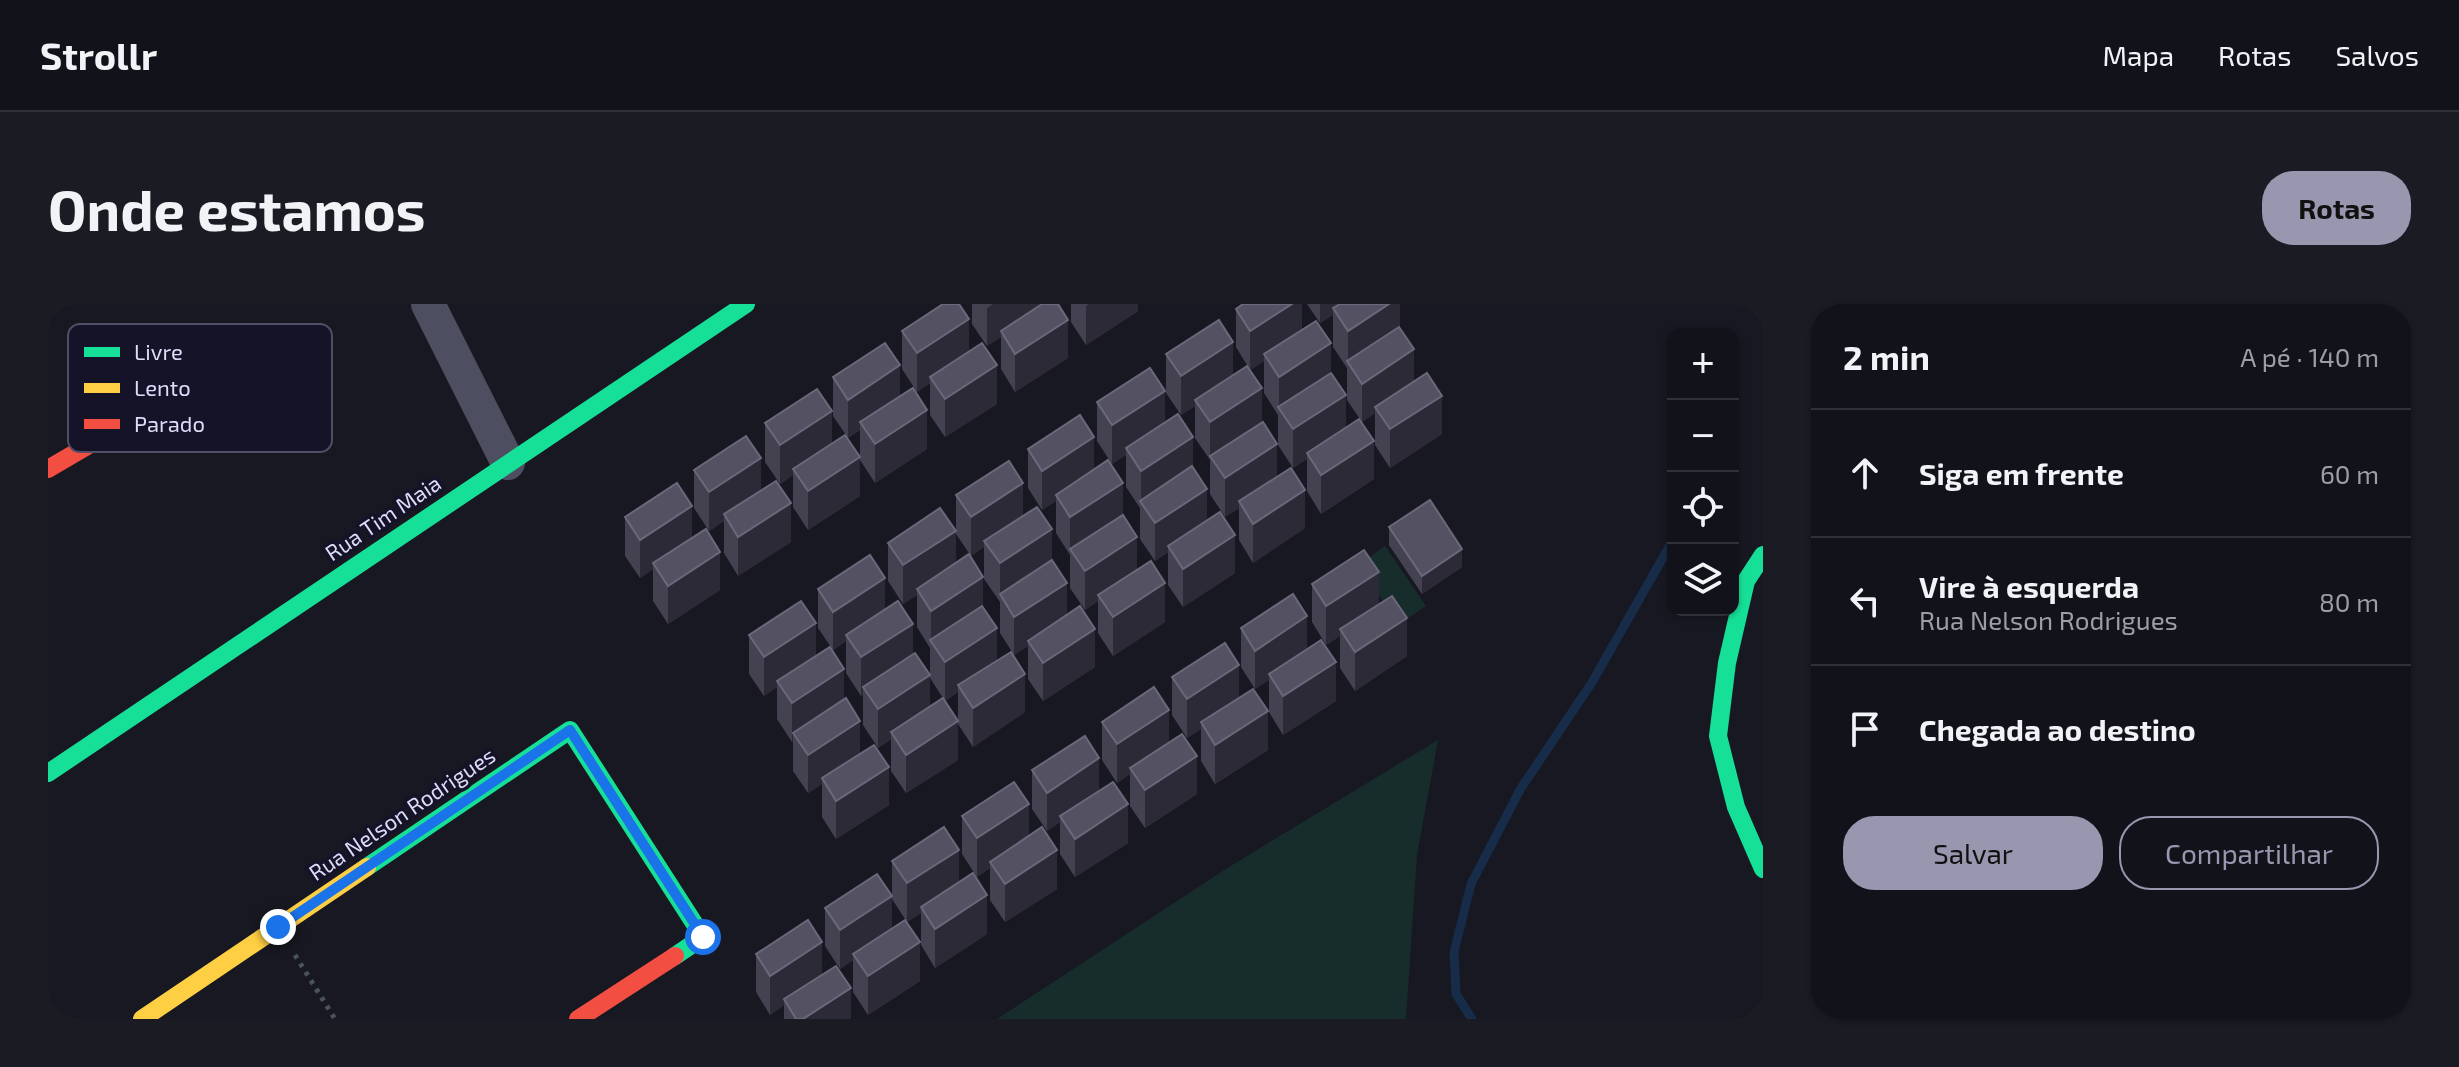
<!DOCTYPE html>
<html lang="pt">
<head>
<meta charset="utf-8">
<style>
  body { margin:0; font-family:"Exo 2",sans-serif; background:#1b1b23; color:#f1f3f6 }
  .controls { position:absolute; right:24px; top:24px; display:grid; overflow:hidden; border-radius:16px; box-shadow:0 2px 6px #0004 }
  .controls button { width:72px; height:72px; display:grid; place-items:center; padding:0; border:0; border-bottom:2px solid #313239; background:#12121a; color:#f1f3f6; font:40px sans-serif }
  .stop { position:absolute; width:24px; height:24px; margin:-18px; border:6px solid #1a73e8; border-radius:50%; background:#fff }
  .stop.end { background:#1a73e8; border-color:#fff; box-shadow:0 2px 8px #0008 }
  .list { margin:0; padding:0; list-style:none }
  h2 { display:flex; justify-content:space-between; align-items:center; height:104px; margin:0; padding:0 32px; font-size:34px }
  h2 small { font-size:26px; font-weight:400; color:#9c9ea2 }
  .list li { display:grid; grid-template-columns:52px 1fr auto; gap:24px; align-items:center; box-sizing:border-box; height:128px; padding:0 32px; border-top:2px solid #313239 }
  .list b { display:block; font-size:30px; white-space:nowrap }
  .list p { margin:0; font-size:26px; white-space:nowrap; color:#9c9ea2 }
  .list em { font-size:26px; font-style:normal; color:#9c9ea2 }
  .actions { display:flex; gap:16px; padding:24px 32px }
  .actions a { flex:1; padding:18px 0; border:2px solid #9997af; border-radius:32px; text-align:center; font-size:28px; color:#9997af }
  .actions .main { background:#9997af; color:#111 }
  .icon { flex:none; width:44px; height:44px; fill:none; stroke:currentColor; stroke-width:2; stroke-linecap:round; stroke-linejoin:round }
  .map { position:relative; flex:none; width:1715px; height:715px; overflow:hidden; border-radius:32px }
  header { display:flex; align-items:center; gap:48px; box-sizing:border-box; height:112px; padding:0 40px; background:#12121a; border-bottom:2px solid #313239 }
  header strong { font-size:38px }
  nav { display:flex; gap:44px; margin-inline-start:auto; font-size:28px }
  .intro { display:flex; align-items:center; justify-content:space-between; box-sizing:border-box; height:192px; padding:0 48px }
  h1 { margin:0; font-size:56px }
  .button { padding:20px 36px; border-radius:32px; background:#9997af; color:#111; font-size:28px; font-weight:700 }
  main { display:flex; gap:48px; padding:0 48px }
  aside { flex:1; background:#12121a; border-radius:32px; box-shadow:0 2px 6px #0004 }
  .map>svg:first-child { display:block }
  .green { fill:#172d2c }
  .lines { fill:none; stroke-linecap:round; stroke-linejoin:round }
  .stream { stroke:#172c48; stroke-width:9 }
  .path { stroke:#48535e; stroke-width:5; stroke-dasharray:4 6; stroke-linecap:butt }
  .street { stroke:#4e4e61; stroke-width:34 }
  .fast { stroke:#16e098; stroke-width:18 }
  .slow { stroke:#ffcf43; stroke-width:18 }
  .jam { stroke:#f24e42; stroke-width:18 }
  .wall { fill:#444250 }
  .shaded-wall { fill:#2b2a36 }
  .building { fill:#545262; stroke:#6a687a; stroke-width:2 }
  .route { stroke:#1a73e8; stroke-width:10 }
  .labels { text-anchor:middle; stroke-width:7; stroke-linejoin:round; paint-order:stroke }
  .street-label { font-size:22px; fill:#dedcfb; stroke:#151327 }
  .key { fill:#151327; stroke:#514f67; stroke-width:2 }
  .key-label { font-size:22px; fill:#dedcfb }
</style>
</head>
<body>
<header>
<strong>Strollr</strong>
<nav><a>Mapa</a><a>Rotas</a><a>Salvos</a></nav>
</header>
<div class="intro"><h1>Onde estamos</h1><a class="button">Rotas</a></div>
<main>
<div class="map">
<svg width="1715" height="715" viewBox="0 0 1715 715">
  <rect width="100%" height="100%" fill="#181822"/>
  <g class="green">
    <path d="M1337,242L1378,302L1351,320L1310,261Z"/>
    <path d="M1390,436L1369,551L1358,715H949L1181,563Z"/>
  </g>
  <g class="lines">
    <path class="stream" d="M1424,715L1408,690L1406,648L1423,580L1473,484L1543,380L1625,236"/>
    <path class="path" d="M247,651L287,715"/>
    <path class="street" d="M380,0L460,159"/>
    <g class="fast">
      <path d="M1715,251L1698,277L1679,359L1670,432L1688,503L1715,565"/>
      <path d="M0,469L698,0"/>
      <path d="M319,563L522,426L655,633L627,652"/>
    </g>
    <path class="slow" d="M94,715L319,563"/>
    <g class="jam">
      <path d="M0,165L191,53"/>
      <path d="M530,715L627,652"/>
    </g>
  </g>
  <g class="wall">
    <path d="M924,0H991V2L1020,54L967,88L953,65V33L939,42L924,20Z"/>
    <path d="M1023,0H1090V7L1038,41L1023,18Z"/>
    <path d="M1254,0V26L1283,69L1298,123L1326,175L1273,210L1259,187V155L1245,164L1230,141V111L1216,89V57L1202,66L1188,43V5Z"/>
    <path d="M1259,0H1352V24L1366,78L1394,130L1342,164L1327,141V109L1314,118L1299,96V64L1285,43V11L1272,19Z"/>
    <path d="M854,27L921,47L949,100L897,133L882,111V79L869,88L854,65Z"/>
    <path d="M1118,50L1185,71L1214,118L1229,173L1257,224L1205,259L1191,236V204L1177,213L1162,190V156L1147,134V102L1133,111L1118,89Z"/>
    <path d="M785,73L852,92L879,145L827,179L812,156V126L800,134L785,112Z"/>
    <path d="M1049,98L1117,119L1145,163L1159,217L1187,269L1135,303L1120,281V248L1107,257L1092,235V204L1078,183V151L1064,160L1049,137Z"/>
    <path d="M717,119L784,140L812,192L760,226L745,203V171L732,180L717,158Z"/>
    <path d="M980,145L1046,165L1075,211L1089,266L1117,318L1065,352L1050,329V297L1037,306L1022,284V251L1008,229V197L994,206L980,184Z"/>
    <path d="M646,166L713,187L743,238L690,272L676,249V217L661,227L646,204Z"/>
    <path d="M908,191L975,212L1004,256L1019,311L1047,363L995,397L980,375V342L966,351L952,329V298L936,275V243L923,252L908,230Z"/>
    <path d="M577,213L644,234L672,286L620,320L605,297V265L592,274L577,252Z"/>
    <path d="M1341,223L1414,263L1374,290L1341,241Z"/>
    <path d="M840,239L908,259L935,303L949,357L977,408L925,443L910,420V388L897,397L910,456L858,489L843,467V435L830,444L815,421V391L813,392L798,369V337L785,346L770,324V285L837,306L865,350L882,403L895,394L882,374V344L869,323V291L855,300L840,277Z"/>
    <path d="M1264,280L1331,301L1359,352L1307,387L1292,364V332L1278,341L1264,318Z"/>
    <path d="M1193,324L1259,345L1288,397L1235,431L1221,408V376L1207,385L1193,363Z"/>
    <path d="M701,331L768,352L796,396L812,449L841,501L788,535L774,513V480L760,489L745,467V437L744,438L729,415V383L716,392L701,370Z"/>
    <path d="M1124,373L1191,394L1220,446L1167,480L1153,457V425L1139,434L1124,411Z"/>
    <path d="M1054,418L1121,438L1149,490L1097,524L1082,502V470L1069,479L1054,456Z"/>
    <path d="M984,466L1051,487L1080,539L1027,573L1012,550V518L999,527L984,505Z"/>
    <path d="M914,512L981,532L1009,585L957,618L942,596V564L929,573L914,550Z"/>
    <path d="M844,557L911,578L939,630L887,664L873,641V609L859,618L844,595Z"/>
    <path d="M777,604L844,625L872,677L820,711L805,688V656L792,665L777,642Z"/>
    <path d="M708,650L774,671L803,715H736V701L722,711L708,688Z"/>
  </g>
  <g class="shaded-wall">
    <path d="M945,0H991V8L953,27V33L939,42V4Z"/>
    <path d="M1041,0H1090V7L1038,41V2Z"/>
    <path d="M1244,0H1254V32L1216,50V57L1202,66V27Z"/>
    <path d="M1272,0H1301L1285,4V11L1272,19Z"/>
    <path d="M1341,0H1352V31L1300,59V27Z"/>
    <path d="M921,15V54L882,73V79L869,88V49Z"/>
    <path d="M1020,16V54L967,88V50Z"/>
    <path d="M1185,38V77L1147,96V102L1133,111V72Z"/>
    <path d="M1283,39V78L1231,103V73Z"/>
    <path d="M1366,45V84L1327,103V109L1314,118V80Z"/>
    <path d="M852,61V100L812,118V126L800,134V96Z"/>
    <path d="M949,61V100L897,133V95Z"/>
    <path d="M1214,84V123L1162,152V157V118Z"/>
    <path d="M1117,87V125L1078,144V151L1064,160V121Z"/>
    <path d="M1298,91V130L1259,149V155L1245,164V125Z"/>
    <path d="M1394,92V130L1342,164V125Z"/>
    <path d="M879,106V145L827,179V140Z"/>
    <path d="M784,107V146L745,165V171L732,180V141Z"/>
    <path d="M1046,133V172L1008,191V197L994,206V167Z"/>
    <path d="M1145,133V171L1093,198V167Z"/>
    <path d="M1326,137V175L1273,210V171Z"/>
    <path d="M1229,140V178L1191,197V204L1177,213V174Z"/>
    <path d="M812,153V192L760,226V187Z"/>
    <path d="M713,154V193L676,210V217L661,227V188Z"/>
    <path d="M975,179V218L936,237V243L923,252V213Z"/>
    <path d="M1075,179V218L1022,246V213Z"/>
    <path d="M1159,185V223L1120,242V248L1107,257V219Z"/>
    <path d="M1257,186V224L1205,259V220Z"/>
    <path d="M743,199V238L690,272V233Z"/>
    <path d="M644,202V240L605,259V265L592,274V236Z"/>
    <path d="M1004,225V264L952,290V298V259Z"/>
    <path d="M908,227V266L869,285V291L855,300V261Z"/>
    <path d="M1187,231V269L1135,303V265Z"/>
    <path d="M1089,233V272L1050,291V297L1037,306V267Z"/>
    <path d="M1414,245V263L1374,290V272Z"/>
    <path d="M672,248V286L620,320V282Z"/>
    <path d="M1331,268V306L1292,325V332L1278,341V302Z"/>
    <path d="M935,273V311L883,337V307Z"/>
    <path d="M837,274V312L798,331V337L785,346V308Z"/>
    <path d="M1019,279V317L980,337V342L966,351V313Z"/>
    <path d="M1117,279V318L1065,352V313Z"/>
    <path d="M1259,312V351L1221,370V376L1207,385V347Z"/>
    <path d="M1359,314V352L1307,387V348Z"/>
    <path d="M768,319V358L729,377V383L716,392V353Z"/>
    <path d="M865,320V358L815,383V391L813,392V353Z"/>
    <path d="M949,324V362L910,381V388L897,397V358Z"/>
    <path d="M1047,325V363L995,397V359Z"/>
    <path d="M1288,358V397L1235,431V392Z"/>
    <path d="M1191,361V400L1153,418V425L1139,434V395Z"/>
    <path d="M796,365V404L745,429V437L744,438V399Z"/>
    <path d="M977,370V408L925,443V404Z"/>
    <path d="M882,371V409L843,428V435L830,444V405Z"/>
    <path d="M1121,406V445L1082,464V470L1069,479V440Z"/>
    <path d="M1220,407V446L1167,480V441Z"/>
    <path d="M812,417V455L774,474V480L760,489V451Z"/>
    <path d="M910,417V456L858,489V451Z"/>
    <path d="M1149,452V490L1097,524V486Z"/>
    <path d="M1051,454V493L1012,512V518L999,527V489Z"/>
    <path d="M841,463V501L788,535V497Z"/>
    <path d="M981,500V538L942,558V564L929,573V534Z"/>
    <path d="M1080,500V539L1027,573V535Z"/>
    <path d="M911,546V584L873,603V609L859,618V579Z"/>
    <path d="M1009,546V585L957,618V580Z"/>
    <path d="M939,591V630L887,664V625Z"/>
    <path d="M844,592V630L805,650V656L792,665V626Z"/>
    <path d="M774,638V676L736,695V701L722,711V672Z"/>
    <path d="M872,638V677L820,711V672Z"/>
    <path d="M803,684V715H755Z"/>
  </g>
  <g class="building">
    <path d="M895,0H911L921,15L869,49L854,27Z"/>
    <path d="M994,0H1010L1020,16L967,50L953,27Z"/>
    <path d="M1195,0H1244L1202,27L1188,5Z"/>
    <path d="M1292,0H1341L1300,27L1285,4Z"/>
    <path d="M1171,16L1185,38L1133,72L1118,50Z"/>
    <path d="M1268,17L1283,39L1231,73L1216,50Z"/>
    <path d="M1351,23L1366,45L1314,80L1299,57Z"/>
    <path d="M837,39L852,61L800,96L785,73Z"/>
    <path d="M934,39L949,61L897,95L882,73Z"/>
    <path d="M1199,62L1214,84L1162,118L1147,96Z"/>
    <path d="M1102,64L1117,87L1064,121L1049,98Z"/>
    <path d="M1283,69L1298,91L1245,125L1230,103Z"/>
    <path d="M1379,69L1394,92L1342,125L1327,103Z"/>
    <path d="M865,84L879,106L827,140L812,118Z"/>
    <path d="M769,85L784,107L732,141L717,119Z"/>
    <path d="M1130,110L1145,133L1093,167L1078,144Z"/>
    <path d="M1032,111L1046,133L994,167L980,145Z"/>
    <path d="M1311,115L1326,137L1273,171L1259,149Z"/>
    <path d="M1215,118L1229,140L1177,174L1162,152Z"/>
    <path d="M797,131L812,153L760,187L745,165Z"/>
    <path d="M698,132L713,154L661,188L646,166Z"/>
    <path d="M1060,156L1075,179L1022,213L1008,191Z"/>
    <path d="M961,157L975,179L923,213L908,191Z"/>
    <path d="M1144,162L1159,185L1107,219L1092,197Z"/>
    <path d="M1243,164L1257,186L1205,220L1191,197Z"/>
    <path d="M728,177L743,199L690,233L676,210Z"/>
    <path d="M629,179L644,202L592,236L577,213Z"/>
    <path d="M1382,196L1414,245L1374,272L1341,223Z"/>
    <path d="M989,203L1004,225L952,259L936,237Z"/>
    <path d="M892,204L908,227L855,261L840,239Z"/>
    <path d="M1172,208L1187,231L1135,265L1120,242Z"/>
    <path d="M1075,211L1089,233L1037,267L1022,245Z"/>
    <path d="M658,225L672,248L620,282L605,259Z"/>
    <path d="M1316,246L1331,268L1278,302L1264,280Z"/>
    <path d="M921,250L935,273L883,307L869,285Z"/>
    <path d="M822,251L837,274L785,308L770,285Z"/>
    <path d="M1004,256L1019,279L966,313L952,290Z"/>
    <path d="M1103,257L1117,279L1065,313L1050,291Z"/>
    <path d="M1245,290L1259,312L1207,347L1193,324Z"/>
    <path d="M1344,292L1359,314L1307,348L1292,325Z"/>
    <path d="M753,297L768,319L716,353L701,331Z"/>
    <path d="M850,297L865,320L813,353L798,331Z"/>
    <path d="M934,302L949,324L897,358L882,336Z"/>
    <path d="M1032,302L1047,325L995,359L980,337Z"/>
    <path d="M1273,336L1288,358L1235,392L1221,370Z"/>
    <path d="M1177,339L1191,361L1139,395L1124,373Z"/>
    <path d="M782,343L796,365L744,399L729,377Z"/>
    <path d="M963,348L977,370L925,404L910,381Z"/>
    <path d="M867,349L882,371L830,405L815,383Z"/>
    <path d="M1106,383L1121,406L1069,440L1054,418Z"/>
    <path d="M1205,385L1220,407L1167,441L1153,418Z"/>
    <path d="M798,394L812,417L760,451L745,429Z"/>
    <path d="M895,394L910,417L858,451L843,428Z"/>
    <path d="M1134,430L1149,452L1097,486L1082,464Z"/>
    <path d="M1037,432L1051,454L999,489L984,466Z"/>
    <path d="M826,441L841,463L788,497L774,474Z"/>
    <path d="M966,478L981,500L929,534L914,512Z"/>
    <path d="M1065,478L1080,500L1027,535L1012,512Z"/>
    <path d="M896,523L911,546L859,579L844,557Z"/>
    <path d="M994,523L1009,546L957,580L942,558Z"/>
    <path d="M925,569L939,591L887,625L873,603Z"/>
    <path d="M829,570L844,592L792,626L777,604Z"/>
    <path d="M760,616L774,638L722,672L708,650Z"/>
    <path d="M857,616L872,638L820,672L805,650Z"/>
    <path d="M788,662L803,684L755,715H748L736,695Z"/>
  </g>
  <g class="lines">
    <path class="route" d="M230,623L522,426L655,633"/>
  </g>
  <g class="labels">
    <g class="street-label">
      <text transform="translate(335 214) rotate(-34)" y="8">Rua Tim Maia</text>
      <text transform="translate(354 510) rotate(-34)" y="8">Rua Nelson Rodrigues</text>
    </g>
  </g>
  <rect x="20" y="20" width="264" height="128" rx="12" class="key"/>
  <rect x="36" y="43" width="36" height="10" fill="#16e098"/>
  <rect x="36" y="79" width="36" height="10" fill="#ffcf43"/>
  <rect x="36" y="115" width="36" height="10" fill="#f24e42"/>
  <g class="key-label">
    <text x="86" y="56">Livre</text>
    <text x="86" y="92">Lento</text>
    <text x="86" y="128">Parado</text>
  </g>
</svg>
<div class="controls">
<button>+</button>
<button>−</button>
<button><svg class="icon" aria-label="locate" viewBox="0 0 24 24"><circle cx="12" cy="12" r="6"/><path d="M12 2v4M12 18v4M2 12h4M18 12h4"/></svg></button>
<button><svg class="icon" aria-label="layers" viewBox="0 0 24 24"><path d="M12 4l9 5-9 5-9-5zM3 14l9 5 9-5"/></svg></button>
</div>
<div class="stop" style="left:655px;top:633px"></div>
<div class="stop end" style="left:230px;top:623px"></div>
</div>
<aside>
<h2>2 min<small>A pé · 140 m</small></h2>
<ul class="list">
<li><svg class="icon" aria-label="ahead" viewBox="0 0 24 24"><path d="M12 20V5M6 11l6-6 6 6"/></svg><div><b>Siga em frente</b></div><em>60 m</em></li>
<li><svg class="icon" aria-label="left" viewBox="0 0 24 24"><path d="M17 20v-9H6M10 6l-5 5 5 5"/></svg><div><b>Vire à esquerda</b><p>Rua Nelson Rodrigues</p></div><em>80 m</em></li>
<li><svg class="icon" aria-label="arrive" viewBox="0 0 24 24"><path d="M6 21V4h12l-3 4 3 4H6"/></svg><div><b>Chegada ao destino</b></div></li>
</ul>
<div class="actions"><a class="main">Salvar</a><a>Compartilhar</a></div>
</aside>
</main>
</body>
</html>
